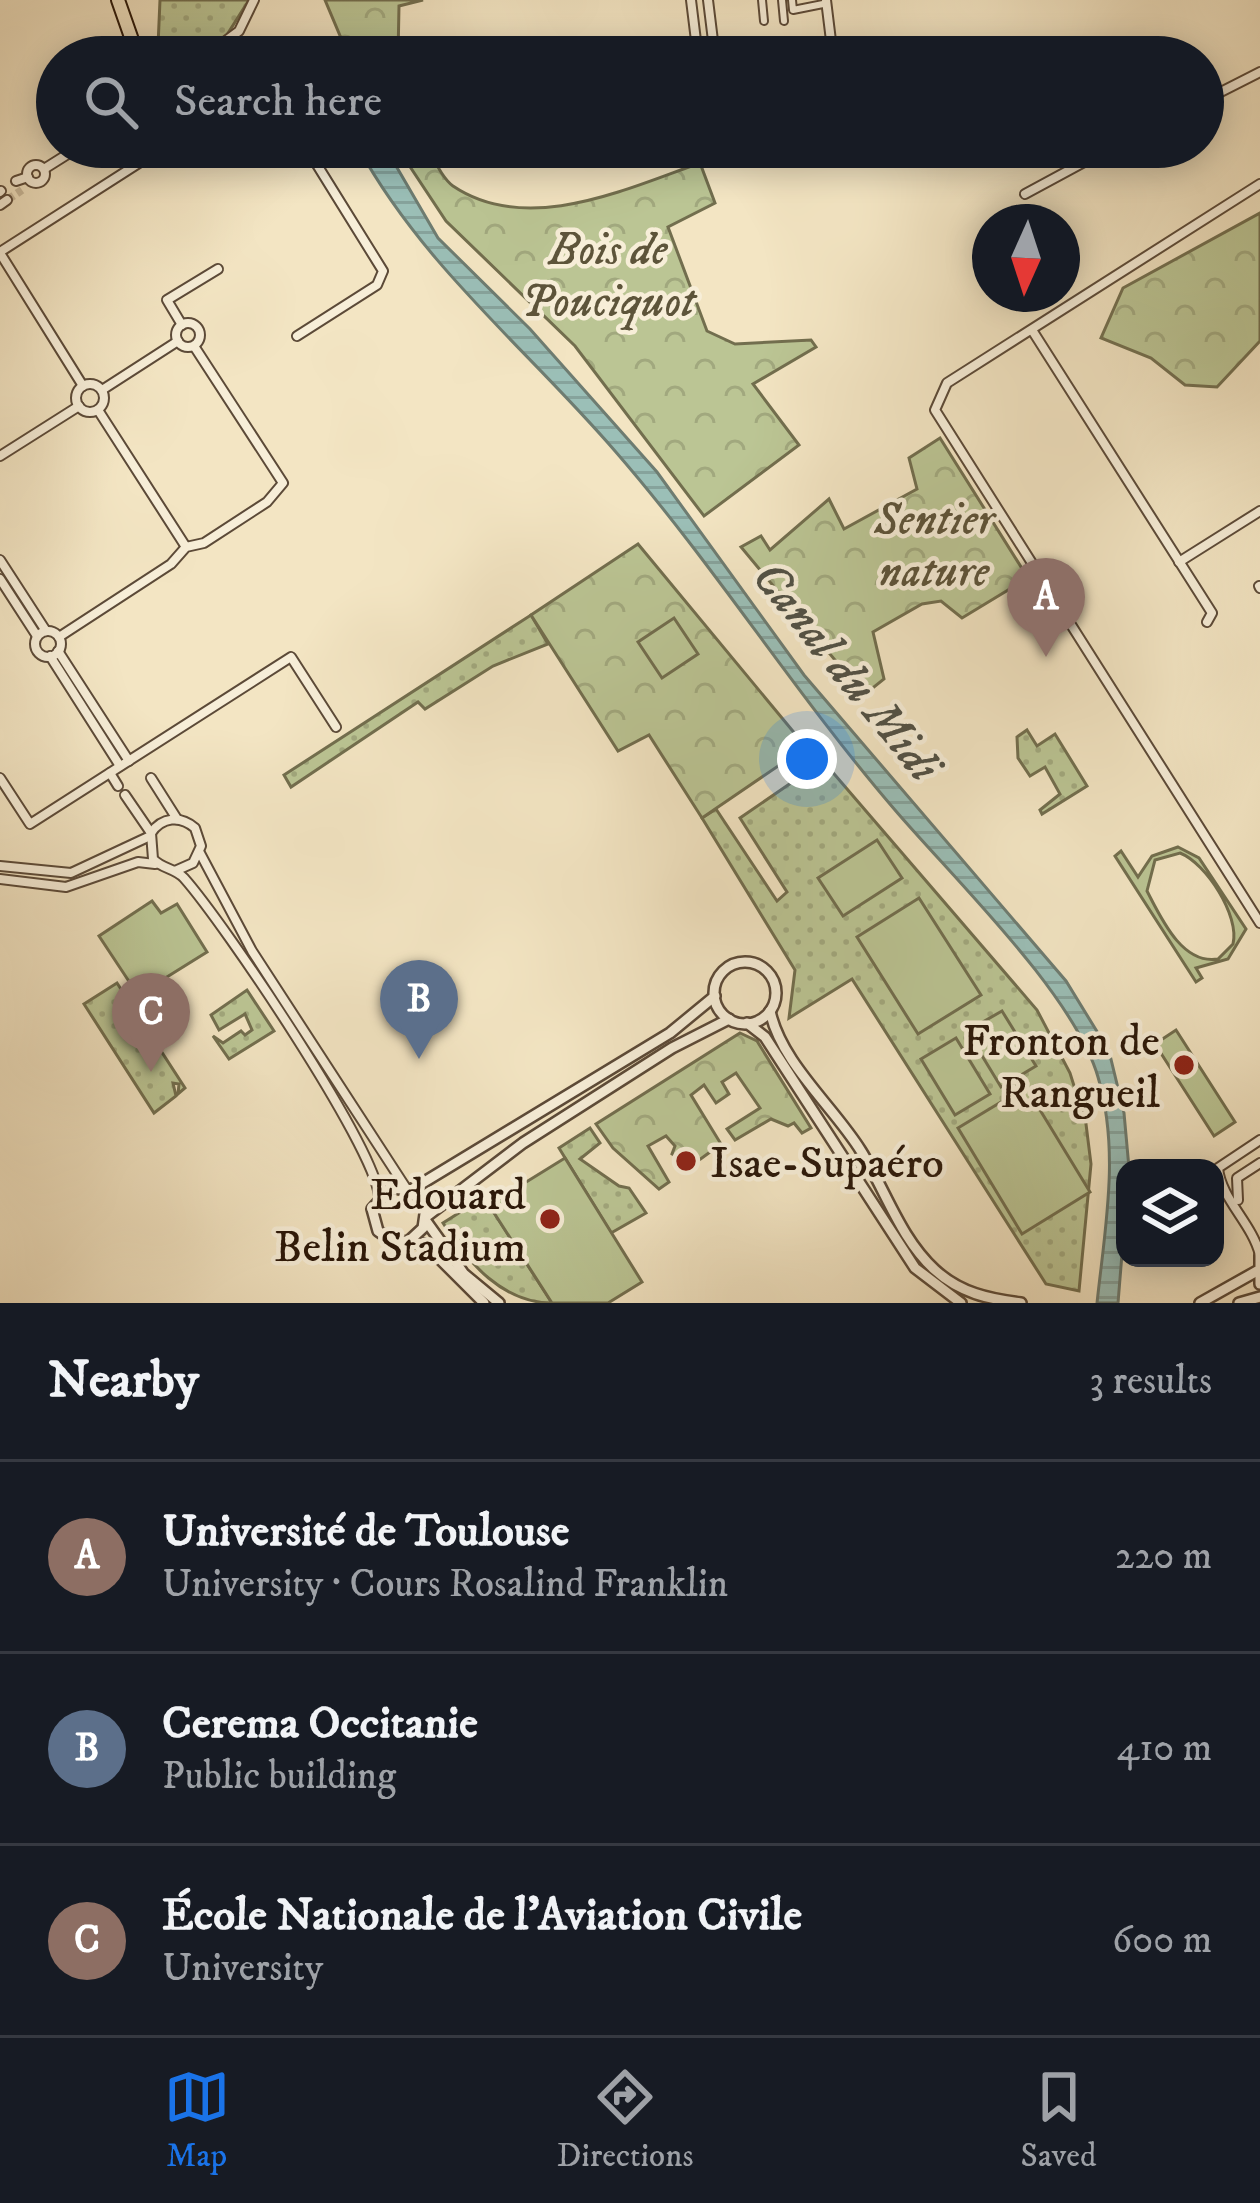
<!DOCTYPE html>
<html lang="en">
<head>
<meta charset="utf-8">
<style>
  body { margin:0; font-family:"IM FELL DW Pica",serif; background:#242831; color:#f1f3f6 }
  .controls { position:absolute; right:36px; bottom:36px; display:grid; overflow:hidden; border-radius:24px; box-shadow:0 6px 30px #0003 }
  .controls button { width:108px; height:108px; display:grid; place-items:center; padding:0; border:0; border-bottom:3px solid #363941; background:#171b24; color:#f1f3f6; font:60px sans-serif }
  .compass { position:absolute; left:972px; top:204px; width:108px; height:108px; border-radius:50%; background:#171b24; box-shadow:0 6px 30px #0003; rotate:183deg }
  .you { position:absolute; left:807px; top:759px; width:42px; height:42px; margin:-30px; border:9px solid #fff; border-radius:50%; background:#1a73e8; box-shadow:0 0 0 18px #1a73e833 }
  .badge { display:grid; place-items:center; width:78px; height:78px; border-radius:50%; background:#1a73e8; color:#fff; font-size:39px; font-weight:700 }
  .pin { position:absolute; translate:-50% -99px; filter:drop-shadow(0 3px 6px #0008) }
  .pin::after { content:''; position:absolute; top:63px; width:42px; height:36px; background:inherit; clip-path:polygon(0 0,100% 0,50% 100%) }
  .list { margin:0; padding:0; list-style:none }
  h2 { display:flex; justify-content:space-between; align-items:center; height:156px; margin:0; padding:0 48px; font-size:51px }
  h2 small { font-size:39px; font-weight:400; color:#9ea1a6 }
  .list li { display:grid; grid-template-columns:78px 1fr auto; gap:36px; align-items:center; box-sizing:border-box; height:192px; padding:0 48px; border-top:3px solid #363941 }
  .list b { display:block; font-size:45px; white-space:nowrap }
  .list p { margin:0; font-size:39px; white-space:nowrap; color:#9ea1a6 }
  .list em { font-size:39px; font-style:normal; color:#9ea1a6 }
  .icon { flex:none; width:66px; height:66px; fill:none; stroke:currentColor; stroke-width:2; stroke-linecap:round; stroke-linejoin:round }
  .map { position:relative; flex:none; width:1260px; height:1303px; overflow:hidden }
  .search { position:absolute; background:#171b24; box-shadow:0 6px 30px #0003; left:36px; right:36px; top:36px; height:132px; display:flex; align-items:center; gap:30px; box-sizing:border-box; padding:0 42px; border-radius:66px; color:#9ea1a6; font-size:45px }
  .sheet { height:732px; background:#171b24 }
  nav { display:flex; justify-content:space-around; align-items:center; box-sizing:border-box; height:168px; border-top:3px solid #363941; background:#171b24; font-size:33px; color:#9ea1a6 }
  nav a { display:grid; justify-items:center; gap:6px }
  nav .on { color:#1a73e8 }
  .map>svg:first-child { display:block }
  .grass { fill:url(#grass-dots); stroke:#726e4e; stroke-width:3 }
  .forest { fill:url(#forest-crowns); stroke:#726e4e; stroke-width:3 }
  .garden { fill:#bbc594; stroke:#726e4e; stroke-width:3; fill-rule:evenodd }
  .water { fill:url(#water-rules); stroke:#6e7c71; stroke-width:3 }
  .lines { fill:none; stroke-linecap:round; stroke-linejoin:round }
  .minor-tunnel { stroke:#cbbc9e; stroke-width:8; stroke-dasharray:8 4; stroke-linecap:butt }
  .pedestrian-casing { stroke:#5c4a38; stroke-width:10 }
  .minor-casing { stroke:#5c4a38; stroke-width:12 }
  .tertiary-casing { stroke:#5c4a38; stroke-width:14 }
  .primary-casing { stroke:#2a1709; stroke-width:16 }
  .pedestrian { stroke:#f7eed8; stroke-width:6 }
  .minor { stroke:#f7eed8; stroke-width:8 }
  .tertiary { stroke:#f7eed8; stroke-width:9 }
  .primary { stroke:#f3e5c3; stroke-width:12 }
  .poi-dot { fill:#8f2418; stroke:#f7eed8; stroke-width:4.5 }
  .labels { text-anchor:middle; stroke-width:9; stroke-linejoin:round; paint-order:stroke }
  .park-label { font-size:45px; font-style:italic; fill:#5d543a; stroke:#f7eed8 }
  .poi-label { font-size:45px; fill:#2a1709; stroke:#f7eed8; text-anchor:end }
  .water-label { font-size:48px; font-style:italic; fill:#525246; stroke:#f7eed8 }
</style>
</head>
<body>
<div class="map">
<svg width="1260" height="1303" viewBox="0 0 1260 1303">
  <defs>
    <pattern id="grass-dots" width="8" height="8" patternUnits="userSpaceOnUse" patternTransform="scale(3)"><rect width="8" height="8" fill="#bbc594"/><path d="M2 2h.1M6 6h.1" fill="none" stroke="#a1a87e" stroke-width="1.8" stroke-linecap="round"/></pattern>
    <pattern id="forest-crowns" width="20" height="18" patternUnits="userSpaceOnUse" patternTransform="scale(3)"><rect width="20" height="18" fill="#bbc594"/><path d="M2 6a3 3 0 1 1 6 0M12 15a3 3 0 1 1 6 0" fill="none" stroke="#a1a87e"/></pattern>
    <pattern id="water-rules" width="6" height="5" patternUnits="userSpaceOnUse" patternTransform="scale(3)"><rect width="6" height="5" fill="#9bbfb7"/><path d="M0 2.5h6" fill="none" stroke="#86a39c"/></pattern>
  </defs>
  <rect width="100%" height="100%" fill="#f3e5c3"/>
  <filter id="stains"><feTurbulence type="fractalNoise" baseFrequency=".00167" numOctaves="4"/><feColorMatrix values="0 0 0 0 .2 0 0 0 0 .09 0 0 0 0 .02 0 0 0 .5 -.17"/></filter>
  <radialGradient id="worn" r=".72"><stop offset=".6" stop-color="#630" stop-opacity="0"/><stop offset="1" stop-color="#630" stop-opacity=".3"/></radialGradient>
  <g class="grass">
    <path d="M160,0H249L223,41L183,57L158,46Z"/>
    <path d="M531,615L548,644L493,666L425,709L418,702L291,787L284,775Z"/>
    <path d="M1027,730L1037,746L1055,734L1087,786L1042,814L1040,810L1060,794L1045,767L1030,776L1018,758L1017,737Z"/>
    <path d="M823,761L1037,1010L1070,1073L1086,1124L1091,1164L1079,1291L1046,1284L852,979L789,1018L795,970L702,818L716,809L777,901L787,892L740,818Z"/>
    <path d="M117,983L185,1088L178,1094L179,1084L173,1083L176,1096L154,1113L84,1004Z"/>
    <path d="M247,990L274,1031L229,1059L213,1036L223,1043L241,1031L245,1035L252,1030L245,1014L219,1030L211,1015Z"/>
    <path d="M590,1128L600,1143L580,1159L619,1186L629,1188L646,1213L611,1233L559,1148Z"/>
    <path d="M484,1197L552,1303C503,1303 468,1263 443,1223Z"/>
  </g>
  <g class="forest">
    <path d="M325,0H423L399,6L398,57H349Z"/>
    <path d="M397,147H427C434,159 442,178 453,186C527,236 626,189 700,163L715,203L668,227L707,331L735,344L811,340L816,347L753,384L799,445L704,516L575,346L446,221Z"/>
    <path d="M1260,213V341L1217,387L1185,385L1151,358L1101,338L1123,288Z"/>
    <path d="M940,438L1028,578L962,618L941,601L922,604L873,632L884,679L864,695L741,547L761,536L770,550L829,499L844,529L917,489L909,458Z"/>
    <path d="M638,544L806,747L702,818L649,735L618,751L531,615Z"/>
    <path d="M740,1033L757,1041L811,1128L802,1133L794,1123L788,1126L771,1119L735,1140L727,1129L760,1108L736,1073L722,1082L729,1094L716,1103L704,1085L691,1095L721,1144L691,1166L672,1154L675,1146L666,1136L648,1146L669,1182L659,1189L613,1148L596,1124Z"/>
  </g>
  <g class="garden">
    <path d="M674,618L698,654L662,678L638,642Z"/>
    <path d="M877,840L902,878L843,916L818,878Z"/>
    <path d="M1178,847L1199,858L1246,929L1228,959L1196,968L1202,978L1196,982L1115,856L1121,851L1138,877L1152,856ZM1180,853C1206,863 1240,916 1233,944L1218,959C1182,965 1161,918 1147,891L1155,860Z"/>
    <path d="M919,898L981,995L918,1034L857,937Z"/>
    <path d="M152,901L161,913L177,904L207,952L138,995L99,936Z"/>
    <path d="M1002,1011L1036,1066L1001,1087L967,1031Z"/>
    <path d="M1176,1030L1235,1122L1214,1136L1155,1044Z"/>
    <path d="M956,1038L990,1094L955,1115L921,1059Z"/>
    <path d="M1026,1087L1090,1192L1022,1234L958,1128Z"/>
    <path d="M565,1158L642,1282L608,1303H552L489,1205Z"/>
  </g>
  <path class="water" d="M358,147H385L438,238L530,329L657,472L804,675L1066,981L1109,1051L1124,1113L1129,1168L1118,1303H1097C1105,1228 1120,1151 1098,1077C1074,994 953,878 895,810C796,695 715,566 615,451C528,350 422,265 358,147Z"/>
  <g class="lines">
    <path class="minor-tunnel" d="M7,200L22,190"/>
    <defs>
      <g id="pedestrian">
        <path d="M762,0L764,21"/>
        <path d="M782,0L784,21"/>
        <path d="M792,0L793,10L823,4"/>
      </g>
      <g id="minor">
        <path d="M691,0L698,57"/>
        <path d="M708,0L715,57"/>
        <path d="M826,0L833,57"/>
        <path d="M204,57L239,31L254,0"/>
        <path d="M1203,101L1260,72"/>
        <circle cx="36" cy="174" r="9"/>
        <path d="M44,169L79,147"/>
        <path d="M16,181L28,177"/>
        <path d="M1260,184L947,383L935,410L1260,923"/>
        <path d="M0,192L1,191"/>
        <path d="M1025,194L1112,147"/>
        <path d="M0,205L7,200"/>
        <path d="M0,252L164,147"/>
        <path d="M0,253L83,386"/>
        <circle cx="188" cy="335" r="12"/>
        <path d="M182,325L167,300L218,269"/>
        <path d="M1032,330L1212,613L1207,622"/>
        <path d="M297,336L377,285L383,271L306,147"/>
        <circle cx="90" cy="398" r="14"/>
        <path d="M102,390L178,341"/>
        <path d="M98,410L186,547"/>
        <path d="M0,456L79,406"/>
        <path d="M0,560L46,631"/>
        <path d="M1179,562L1260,511"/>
        <path d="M0,579L37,636"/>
        <path d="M1259,586L1260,588"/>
        <circle cx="48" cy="644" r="13"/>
        <path d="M59,637L171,564L186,547L204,543L267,502L283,483L194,346"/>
        <path d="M58,651L129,761"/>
        <path d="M50,656L120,766"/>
        <path d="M110,773L118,786"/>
        <path d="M0,778L30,824L291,657L336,727"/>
        <path d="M151,778L177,819"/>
        <path d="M125,795L151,833"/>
        <path d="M200,853L252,951L406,1188"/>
        <path d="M0,866L71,873L148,837"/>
        <path d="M175,871L193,863L201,846L195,828C180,815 162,817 151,833L153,859C162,869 175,868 184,878C224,923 374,1145 379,1196"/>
        <path d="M0,879L66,887L138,862L155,864"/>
        <path d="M1238,1200L1237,1178L1260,1163"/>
        <path d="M1260,1255C1252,1223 1221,1199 1218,1168L1260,1140"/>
      </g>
      <g id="tertiary">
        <circle cx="745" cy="993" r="31"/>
        <path d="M770,1011C781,1063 834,1107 861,1151C886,1191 900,1238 935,1270C960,1293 989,1299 1021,1303"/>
        <path d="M747,1023L765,1037L915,1268L961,1303"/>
        <path d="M411,1190L670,1033L715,996"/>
        <path d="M427,1216L523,1143L672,1048L729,1019"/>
        <path d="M426,1221L464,1274L499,1303"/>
        <path d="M409,1241L423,1228L426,1207L411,1190L391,1188L372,1209L378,1231L391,1240L425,1244L484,1303"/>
        <path d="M1260,1255V1284"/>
        <path d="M1200,1303L1257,1271"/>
        <path d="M1239,1303L1260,1297"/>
      </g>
      <path id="primary" d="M118,0L138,57"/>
    </defs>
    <use href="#pedestrian" class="pedestrian-casing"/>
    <use href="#minor" class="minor-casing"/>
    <use href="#tertiary" class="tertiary-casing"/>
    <use href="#primary" class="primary-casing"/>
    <use href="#pedestrian" class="pedestrian"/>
    <use href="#minor" class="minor"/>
    <use href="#tertiary" class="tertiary"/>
    <use href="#primary" class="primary"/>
  </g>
  <g class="poi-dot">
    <circle cx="1184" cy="1065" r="12"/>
    <circle cx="686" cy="1161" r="12"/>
    <circle cx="550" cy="1219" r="12"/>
  </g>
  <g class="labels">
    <g class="park-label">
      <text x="608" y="264">Bois de<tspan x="608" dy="52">Pouciquot</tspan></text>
      <text x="934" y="534">Sentier<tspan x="934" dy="52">nature</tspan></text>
    </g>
    <g class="poi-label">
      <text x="1160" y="1055">Fronton de<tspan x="1160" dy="52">Rangueil</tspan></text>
      <text x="710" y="1177" text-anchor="start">Isae-Supaéro</text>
      <text x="526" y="1209">Edouard<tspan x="526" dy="52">Belin Stadium</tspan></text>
    </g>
    <g class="water-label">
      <text transform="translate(848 670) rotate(51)" y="17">Canal du Midi</text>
    </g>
  </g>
  <rect width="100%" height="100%" filter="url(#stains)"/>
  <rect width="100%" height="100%" fill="url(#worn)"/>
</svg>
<div class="controls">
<button><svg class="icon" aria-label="layers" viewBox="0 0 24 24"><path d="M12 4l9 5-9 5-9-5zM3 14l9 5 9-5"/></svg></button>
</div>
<svg class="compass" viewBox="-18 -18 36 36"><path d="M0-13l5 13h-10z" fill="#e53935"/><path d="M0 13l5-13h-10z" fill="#9ea1a6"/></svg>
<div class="you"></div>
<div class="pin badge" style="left:1046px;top:657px;background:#8d6e63">A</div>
<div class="pin badge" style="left:419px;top:1059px;background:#5c6f8a">B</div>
<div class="pin badge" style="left:151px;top:1072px;background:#8d6e63">C</div>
<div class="search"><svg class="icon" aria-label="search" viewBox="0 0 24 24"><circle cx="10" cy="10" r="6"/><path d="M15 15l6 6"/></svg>Search here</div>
</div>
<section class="sheet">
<h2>Nearby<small>3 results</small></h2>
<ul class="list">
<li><span class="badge" style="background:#8d6e63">A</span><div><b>Université de Toulouse</b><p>University · Cours Rosalind Franklin</p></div><em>220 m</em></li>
<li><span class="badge" style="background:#5c6f8a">B</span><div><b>Cerema Occitanie</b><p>Public building</p></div><em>410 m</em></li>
<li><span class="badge" style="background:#8d6e63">C</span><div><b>École Nationale de l'Aviation Civile</b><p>University</p></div><em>600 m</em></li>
</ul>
</section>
<nav>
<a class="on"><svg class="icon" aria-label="map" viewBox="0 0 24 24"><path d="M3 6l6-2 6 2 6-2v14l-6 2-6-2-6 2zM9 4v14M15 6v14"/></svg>Map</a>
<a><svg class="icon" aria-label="directions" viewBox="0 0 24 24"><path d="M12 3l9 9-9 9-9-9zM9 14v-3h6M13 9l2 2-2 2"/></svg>Directions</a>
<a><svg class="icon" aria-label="saved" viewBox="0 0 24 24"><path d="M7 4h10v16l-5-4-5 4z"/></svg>Saved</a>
</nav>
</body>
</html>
